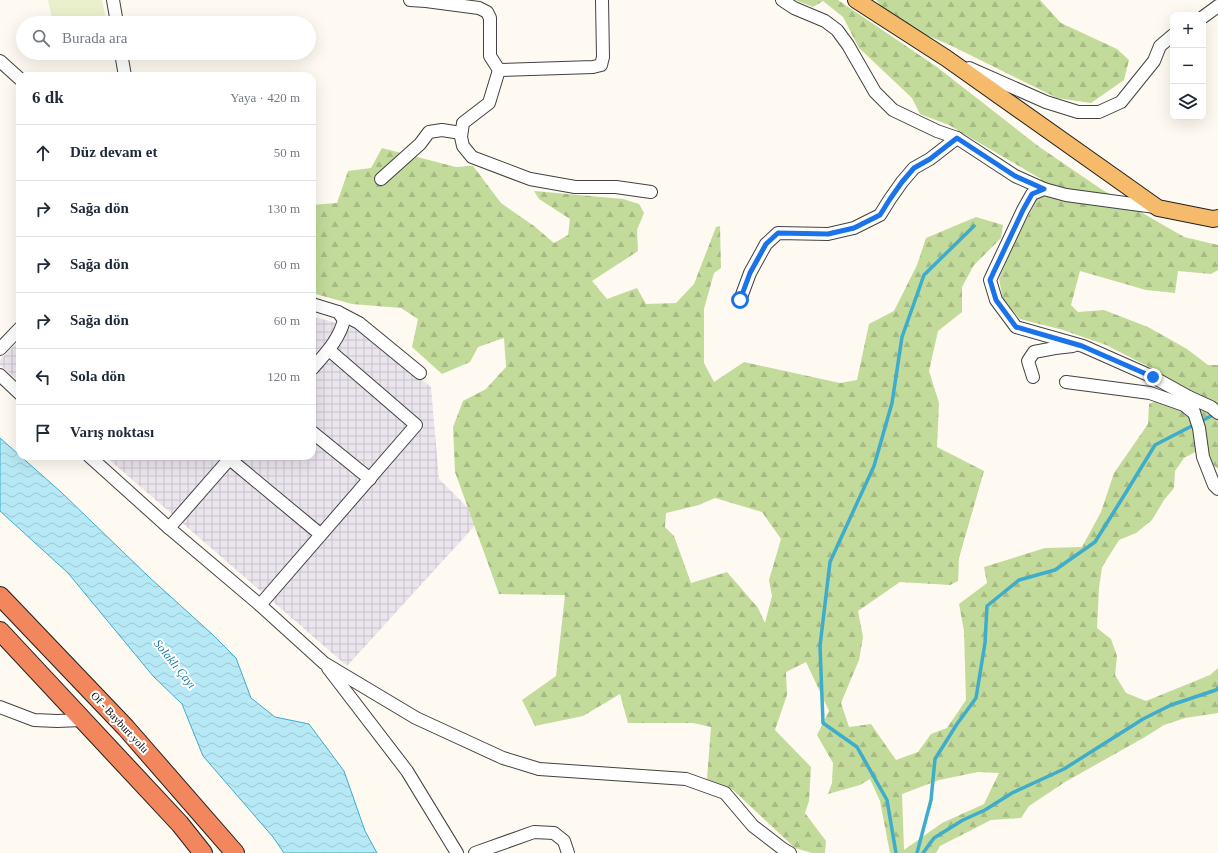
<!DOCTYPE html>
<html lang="tr">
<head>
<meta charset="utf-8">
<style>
  body { margin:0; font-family:Georgia,serif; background:#f6f6f7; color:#1f2937 }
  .controls { position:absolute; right:12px; top:12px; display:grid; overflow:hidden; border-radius:8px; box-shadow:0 4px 16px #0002 }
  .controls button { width:36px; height:36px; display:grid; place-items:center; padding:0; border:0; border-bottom:1px solid #e0e1e3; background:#fff; color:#1f2937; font:20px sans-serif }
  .stop { position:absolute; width:12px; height:12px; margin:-9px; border:3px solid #1a73e8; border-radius:50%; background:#fff }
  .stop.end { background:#1a73e8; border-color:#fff; box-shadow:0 1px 4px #0008 }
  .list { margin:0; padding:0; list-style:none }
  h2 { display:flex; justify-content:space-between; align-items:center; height:52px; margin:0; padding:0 16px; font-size:17px }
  h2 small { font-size:13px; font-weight:400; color:#747a83 }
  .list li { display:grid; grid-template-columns:26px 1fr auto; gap:12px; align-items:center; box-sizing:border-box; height:56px; padding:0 16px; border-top:1px solid #e0e1e3 }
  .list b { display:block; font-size:15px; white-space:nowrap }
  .list em { font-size:13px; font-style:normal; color:#747a83 }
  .icon { flex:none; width:22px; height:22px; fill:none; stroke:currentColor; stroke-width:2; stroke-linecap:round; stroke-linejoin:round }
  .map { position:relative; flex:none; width:1218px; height:853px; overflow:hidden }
  .search { position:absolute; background:#fff; box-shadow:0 4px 16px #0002; left:16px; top:16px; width:300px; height:44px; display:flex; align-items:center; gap:10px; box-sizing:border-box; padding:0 14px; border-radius:22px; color:#747a83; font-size:15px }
  .panel { position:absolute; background:#fff; box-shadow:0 4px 16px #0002; left:16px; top:72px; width:300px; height:388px; border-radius:12px }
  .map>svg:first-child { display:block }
  .industrial { fill:url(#industrial-grid) }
  .forest { fill:url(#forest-firs); fill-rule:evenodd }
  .pitch { fill:#eaf0cc }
  .water { fill:url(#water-waves); stroke:#3eaccb }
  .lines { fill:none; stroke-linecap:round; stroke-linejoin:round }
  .stream { stroke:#3eaccb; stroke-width:3.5 }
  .minor-casing { stroke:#424242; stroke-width:14 }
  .major-casing { stroke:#202020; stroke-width:18 }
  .highway-casing { stroke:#202020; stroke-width:20 }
  .minor { stroke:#fff; stroke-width:12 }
  .major { stroke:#f6bb6a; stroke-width:16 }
  .highway { stroke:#f2865c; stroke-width:18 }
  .route { stroke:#1a73e8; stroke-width:5 }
  .labels { text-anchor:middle; stroke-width:4; stroke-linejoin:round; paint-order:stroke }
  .street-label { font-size:11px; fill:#0f0f0f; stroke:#fff }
  .water-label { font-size:12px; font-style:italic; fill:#197da0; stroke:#fff }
</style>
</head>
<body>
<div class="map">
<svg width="1218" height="853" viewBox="0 0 1218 853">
  <defs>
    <pattern id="industrial-grid" width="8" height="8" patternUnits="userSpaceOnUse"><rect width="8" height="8" fill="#eae4ed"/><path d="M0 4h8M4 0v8" fill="none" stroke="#c8c2ca"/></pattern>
    <pattern id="forest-firs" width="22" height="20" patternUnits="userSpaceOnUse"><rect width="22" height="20" fill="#c2da9a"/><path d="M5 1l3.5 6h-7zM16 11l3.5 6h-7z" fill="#a6ba84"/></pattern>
    <pattern id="water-waves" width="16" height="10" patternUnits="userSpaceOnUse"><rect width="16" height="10" fill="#b6e9f5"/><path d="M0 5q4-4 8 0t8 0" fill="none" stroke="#9bc7d1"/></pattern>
  </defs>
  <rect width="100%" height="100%" fill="#fffaf1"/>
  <g class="industrial">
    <path d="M312,316L354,328L431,387L439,479L480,520L347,666L105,456H312Z"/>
    <path d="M20,340V382L0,365V360Z"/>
  </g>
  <g class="forest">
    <path d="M795,0H838L937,67L1038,146L1101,189L1184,237L1218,245V270L1211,274L1178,271L1175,293L1146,290L1080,271L1071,305L1078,312L1104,310L1148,327L1187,349L1208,365H1218V469L1197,451L1184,458L1175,471L1174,488L1164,500L1152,520L1136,533L1119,540L1102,567L1099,588L1097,628L1111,639L1117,656L1115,675L1126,693L1146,701L1210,675L1218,668V713L1185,718L1164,725L1145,737L1065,782L1029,806L1021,818L991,820L940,846L936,853H890L880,801L870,779L860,785L828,794L832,783L833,763L817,735L829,711L806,662L786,672L787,695L775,730L811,767L809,801L805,813L826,841L825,853H812L795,848L733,790L707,779L711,727L693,723H628L620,694L583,716L535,726L522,700L556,676L565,595L499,594L455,472L453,427L463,401L486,389L506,367L504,338L478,347L470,362L442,374L412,347L418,319L401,308L352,304L312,293V205L337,203L348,171L371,168L382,148L456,167L473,166L501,203L534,226L554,243L568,235L570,219L539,199L534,191L623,199L639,204L644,213L637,230L638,251L592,281L607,299L637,288L646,304L676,303L694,284L716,227L720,226L721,268L714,273L704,309V363L714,382L744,362L840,383L857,380L869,324L894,311L917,265L926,238L976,217L1003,225L1001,238L974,265L962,287V312L938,331L929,371L939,403L937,447L984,471L959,558L958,581L950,585L900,582L858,611L863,637L859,660L841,703L849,727L871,724L896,760L918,752L931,734L947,728L966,700L964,631L959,604L987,583L984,567L1045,548L1082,547L1101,512L1114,473L1148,424L1149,404L1166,396L1161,373L1106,345L1063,330L1020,319L1003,300L999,279L1013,245L1035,203L1041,179L949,125L920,114L912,98L859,48L843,17L823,1L813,7ZM715,498L762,512L781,539L769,580L772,596L765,623L758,608L727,572L691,583L674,536L665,527L666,513L699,505ZM978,772L999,773L984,804L942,823L904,850L902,794L939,780Z"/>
    <path d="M876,0H1040L1061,23L1117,49L1129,60L1124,80L1091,103L1057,98L952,46L896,22Z"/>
  </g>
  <g class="pitch">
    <path d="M48,0H102L107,23H53Z"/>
    <path d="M59,53H94L60,60Z"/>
  </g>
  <path class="water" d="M0,438L61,492L149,577L212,634L236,658L251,698L275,717L309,724L344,771L365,831L377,853H284L273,837L203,756L182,704L153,676L68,573L0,511Z"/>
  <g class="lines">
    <g class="stream">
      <path d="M896,853L887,800L857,747L823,723L820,646L830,562L874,466L892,403L902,337L924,275L974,226"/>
      <path d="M917,853L931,800L935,759L957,724L976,698L985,643L987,606L1019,580L1055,570L1095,542L1125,494L1155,445L1215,414"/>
      <path d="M923,853L934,838L963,820L985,810L1012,793L1064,769L1143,719L1171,705L1216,690L1218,688"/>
    </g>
    <defs>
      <g id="minor">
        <path d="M113,0L117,23"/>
        <path d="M410,0L426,1L479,8L487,12L490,18V56L499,70L489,103L463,123L461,137L463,146L472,157L530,179L575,187H616L651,192"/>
        <path d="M782,0L794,8L825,21L837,30L848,45L875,92L893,110L937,131L957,138"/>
        <path d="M1203,17L1218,6"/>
        <path d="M121,53L125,76"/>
        <path d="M0,61L20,79"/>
        <path d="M969,68L1046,102L1078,112H1099L1121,102L1154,61L1160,46L1173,35"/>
        <path d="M499,70L593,67L601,65L603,57L602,0"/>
        <path d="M381,179L420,144L429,132L442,130L461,133"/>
        <path d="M1155,207L1066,195L1044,189L1032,194L1023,210L990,280L996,300L1016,327L1083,346L1153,377L1189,397L1199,428L1203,457L1214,485L1218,489"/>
        <path d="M740,300L750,273L766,244L778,233L828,234L854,228L880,215L890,199L902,182L914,168L930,159L957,138L1015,176L1044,189"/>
        <path d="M312,304L338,312L344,320C339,340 325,354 312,369"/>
        <path d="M338,312L359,323L420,373"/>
        <path d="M0,349L20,328"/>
        <path d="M0,375L20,394"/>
        <path d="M1033,377L1028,361L1034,352L1055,348L1073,346"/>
        <path d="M1066,382L1150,393L1184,405L1194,413"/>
        <path d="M1189,397L1211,407L1218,413"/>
        <path d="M312,432L370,479"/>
        <path d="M89,456L169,528L260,605L324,663L416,718L503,758L539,769L686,779L725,793L753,826L783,849L790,853"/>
        <path d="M226,456L320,534"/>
        <path d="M169,528L232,456"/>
        <path d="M260,605L416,425L329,350"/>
        <path d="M328,668L407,771L457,853"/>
        <path d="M0,707L34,720L57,721L82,720"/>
        <path d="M475,853L534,832L554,833L564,841L568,853"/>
      </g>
      <path id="major" d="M856,0L946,58L1158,208L1213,219L1218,218"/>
      <g id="highway">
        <path d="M0,596L126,728L235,853"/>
        <path d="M0,631L180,824L203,853"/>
      </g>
    </defs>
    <use href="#minor" class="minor-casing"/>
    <use href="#major" class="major-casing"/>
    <use href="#highway" class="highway-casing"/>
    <use href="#minor" class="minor"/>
    <use href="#major" class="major"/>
    <use href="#highway" class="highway"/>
  </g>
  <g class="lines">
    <path class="route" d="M740,300L750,273L766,244L778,233L828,234L854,228L880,215L890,199L902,182L914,168L930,159L957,138L1015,176L1044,189L1032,194L1023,210L990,280L996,300L1016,327L1082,346L1153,377"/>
  </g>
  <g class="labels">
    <g class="street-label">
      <text transform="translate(120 722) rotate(47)" y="4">Of - Bayburt yolu</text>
    </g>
    <g class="water-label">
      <text transform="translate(175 664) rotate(51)" y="4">Solaklı Çayı</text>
    </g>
  </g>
</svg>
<div class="controls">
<button>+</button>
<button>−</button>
<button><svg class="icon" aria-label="layers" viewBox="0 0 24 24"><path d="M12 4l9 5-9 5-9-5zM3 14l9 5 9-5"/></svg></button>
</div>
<div class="stop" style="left:740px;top:300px"></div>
<div class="stop end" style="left:1153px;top:377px"></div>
<div class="search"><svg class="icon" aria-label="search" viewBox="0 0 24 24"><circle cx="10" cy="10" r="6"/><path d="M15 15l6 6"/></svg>Burada ara</div>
<section class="panel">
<h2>6 dk<small>Yaya · 420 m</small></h2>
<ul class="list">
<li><svg class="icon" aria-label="ahead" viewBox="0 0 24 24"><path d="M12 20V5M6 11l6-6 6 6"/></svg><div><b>Düz devam et</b></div><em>50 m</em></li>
<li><svg class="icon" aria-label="right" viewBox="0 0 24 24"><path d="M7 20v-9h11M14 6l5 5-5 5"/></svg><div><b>Sağa dön</b></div><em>130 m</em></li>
<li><svg class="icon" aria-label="right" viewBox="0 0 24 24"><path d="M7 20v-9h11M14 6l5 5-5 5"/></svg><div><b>Sağa dön</b></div><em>60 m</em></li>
<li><svg class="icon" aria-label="right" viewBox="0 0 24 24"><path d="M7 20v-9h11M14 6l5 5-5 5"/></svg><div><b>Sağa dön</b></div><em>60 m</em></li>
<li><svg class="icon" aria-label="left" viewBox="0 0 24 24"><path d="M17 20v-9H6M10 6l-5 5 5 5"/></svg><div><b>Sola dön</b></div><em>120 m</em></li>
<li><svg class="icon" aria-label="arrive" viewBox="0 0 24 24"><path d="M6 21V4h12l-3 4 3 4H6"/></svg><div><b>Varış noktası</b></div></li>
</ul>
</section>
</div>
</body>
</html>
